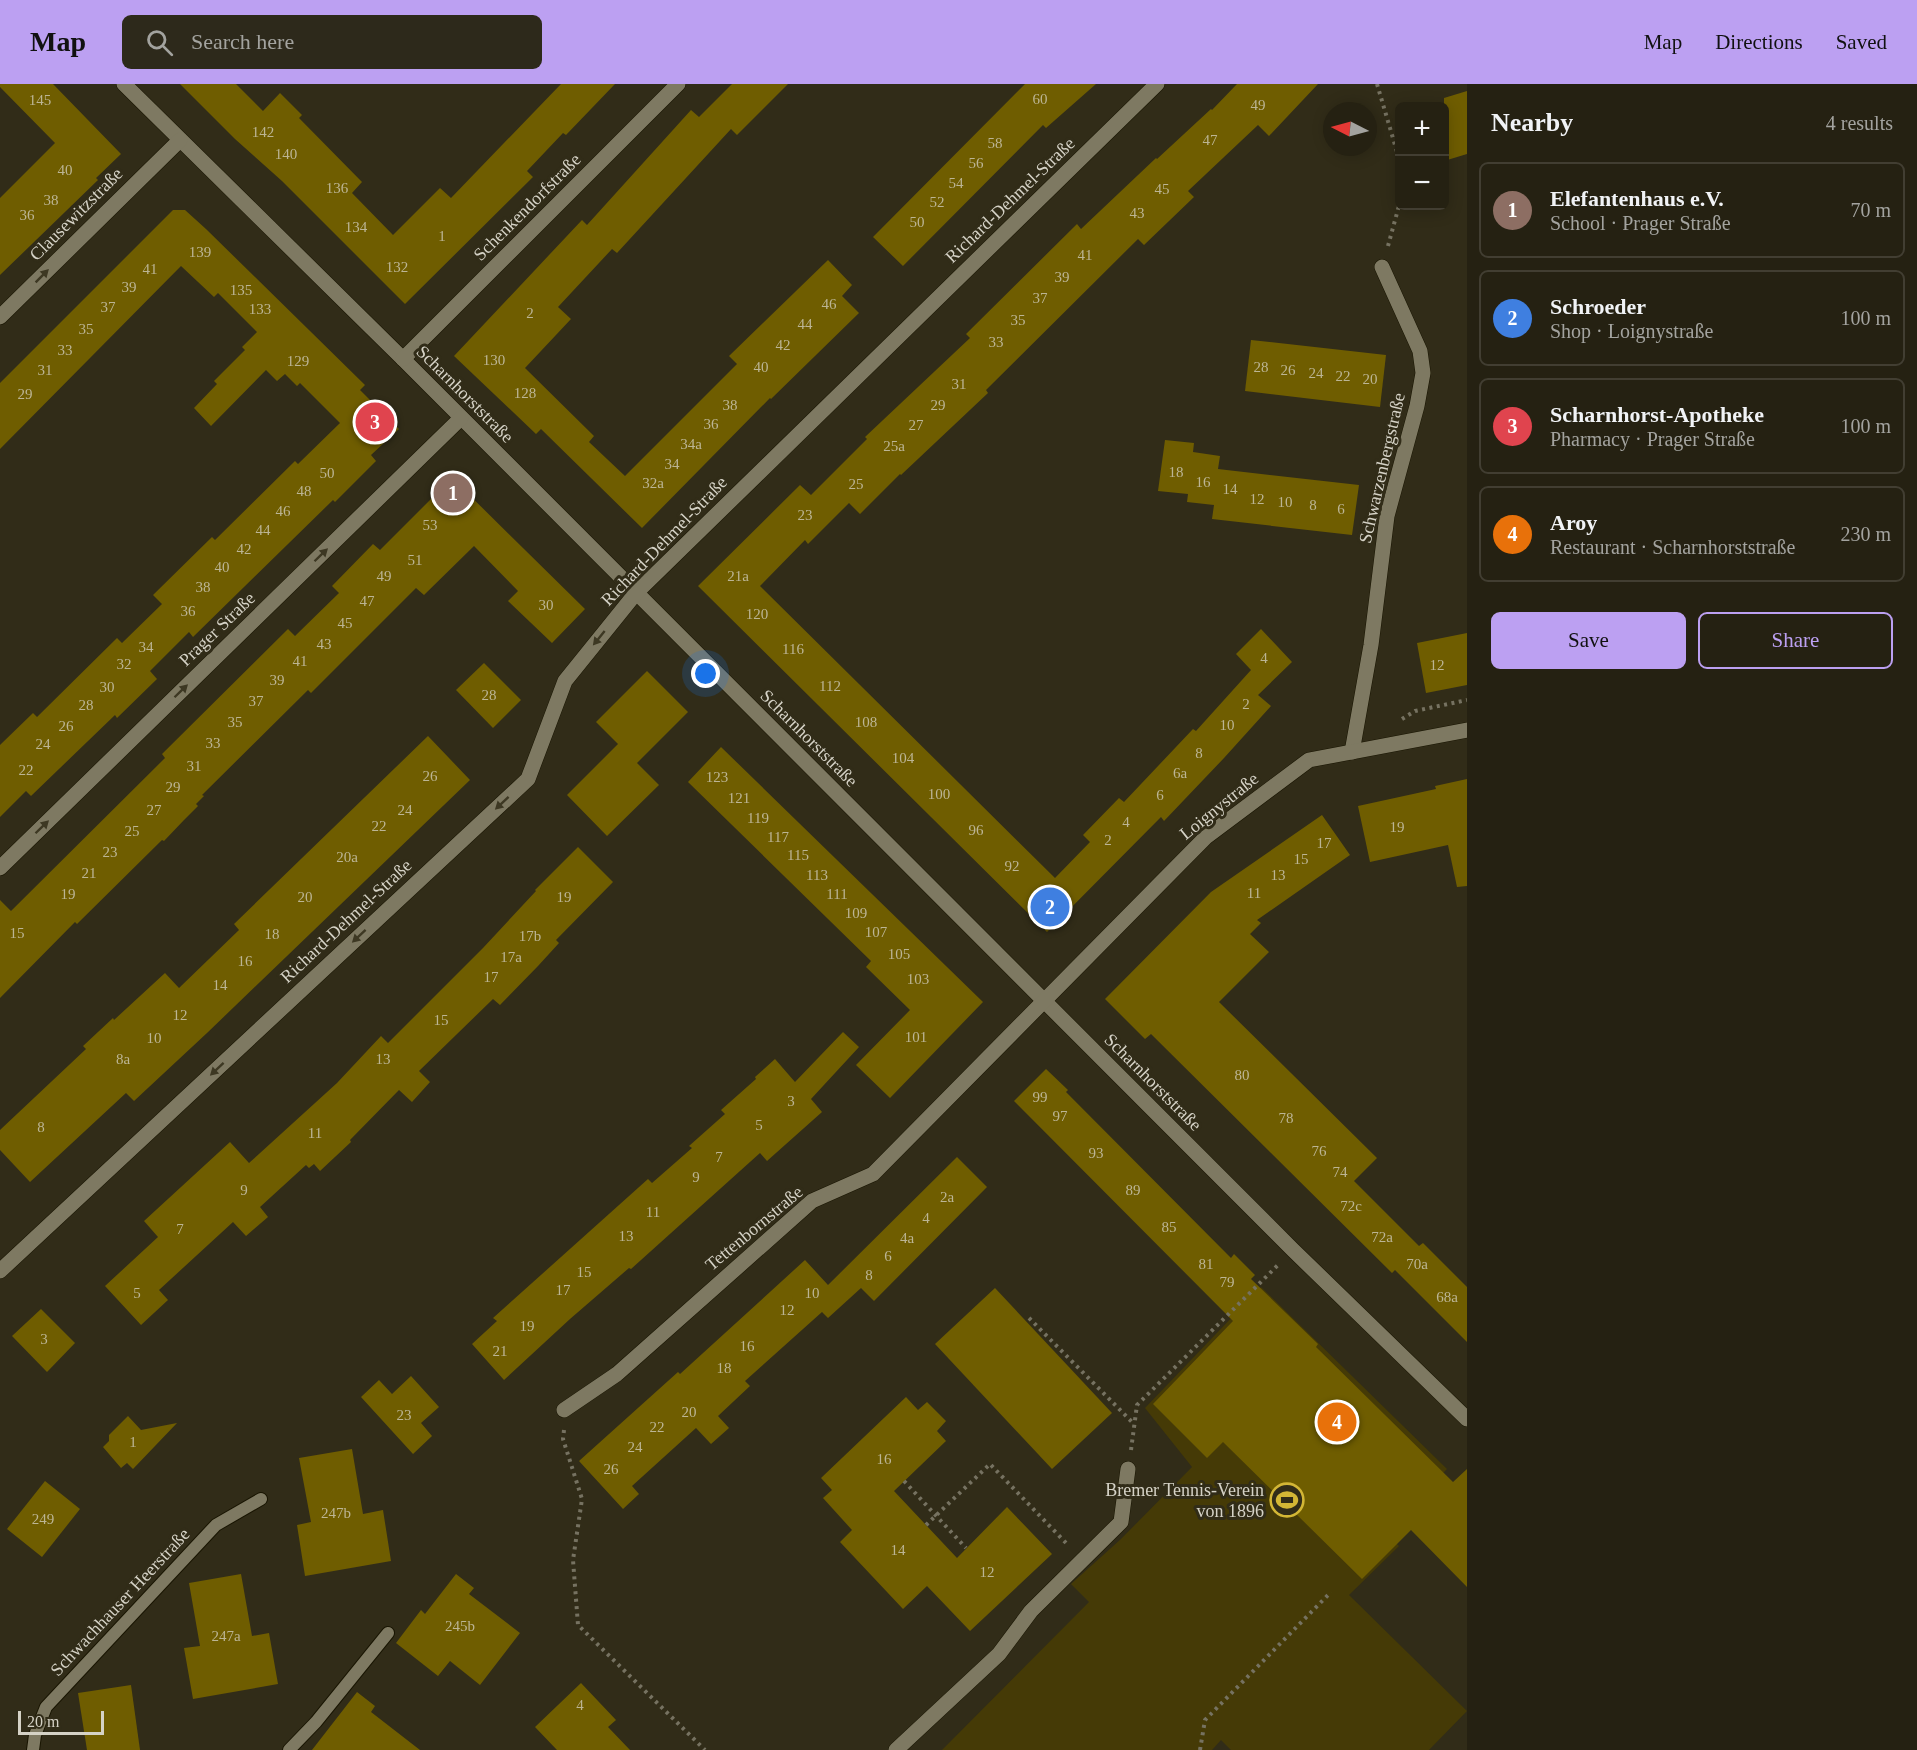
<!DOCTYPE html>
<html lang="en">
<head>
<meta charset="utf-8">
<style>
  body { margin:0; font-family:Georgia,serif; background:#2d291b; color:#f1f3f6 }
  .controls { position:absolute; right:18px; top:18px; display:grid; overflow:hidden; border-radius:9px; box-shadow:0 3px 15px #0003 }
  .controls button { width:54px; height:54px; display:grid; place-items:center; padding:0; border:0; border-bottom:2px solid #423e32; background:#252112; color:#f1f3f6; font:30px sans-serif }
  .compass { position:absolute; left:1323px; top:18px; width:54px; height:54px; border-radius:50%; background:#252112; box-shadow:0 3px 15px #0003; rotate:276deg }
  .scale { position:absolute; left:18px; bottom:15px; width:86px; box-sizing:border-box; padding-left:6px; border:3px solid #d5d2c6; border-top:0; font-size:16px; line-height:21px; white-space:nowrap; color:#d5d2c6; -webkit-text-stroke:4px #312c18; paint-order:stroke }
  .you { position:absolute; left:706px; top:590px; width:21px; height:21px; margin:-15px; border:4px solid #fff; border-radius:50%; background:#1a73e8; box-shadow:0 0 0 9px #1a73e833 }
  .badge { display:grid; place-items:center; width:39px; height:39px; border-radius:50%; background:#bca0f2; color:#fff; font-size:20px; font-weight:700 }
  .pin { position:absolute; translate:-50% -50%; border:3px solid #fff; box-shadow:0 2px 6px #0006 }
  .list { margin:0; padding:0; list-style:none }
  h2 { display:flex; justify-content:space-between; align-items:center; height:78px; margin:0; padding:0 24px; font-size:26px }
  h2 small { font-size:20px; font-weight:400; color:#a3a39f }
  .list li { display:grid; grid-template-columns:39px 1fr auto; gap:18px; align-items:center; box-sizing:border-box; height:96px; margin:0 12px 12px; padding:0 12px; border:2px solid #423e32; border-radius:9px }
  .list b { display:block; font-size:22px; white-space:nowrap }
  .list p { margin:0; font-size:20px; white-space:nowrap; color:#a3a39f }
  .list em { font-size:20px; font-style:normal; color:#a3a39f }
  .actions { display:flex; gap:12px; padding:18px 24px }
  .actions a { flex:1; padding:14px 0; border:2px solid #bca0f2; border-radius:9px; text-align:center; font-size:21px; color:#bca0f2 }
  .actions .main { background:#bca0f2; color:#111 }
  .icon { flex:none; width:33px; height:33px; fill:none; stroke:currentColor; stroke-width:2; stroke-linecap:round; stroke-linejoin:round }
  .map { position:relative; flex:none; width:1467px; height:1666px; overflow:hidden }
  header { display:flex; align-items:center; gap:36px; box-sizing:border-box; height:84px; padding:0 30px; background:#bca0f2; color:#111 }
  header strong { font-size:28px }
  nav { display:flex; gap:33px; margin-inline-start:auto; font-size:21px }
  .search { width:420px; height:54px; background:#2d291b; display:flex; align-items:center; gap:15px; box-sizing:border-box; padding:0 21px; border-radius:9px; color:#a3a39f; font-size:22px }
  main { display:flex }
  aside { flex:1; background:#252112 }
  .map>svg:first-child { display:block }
  .green { fill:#453a06 }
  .building { fill:#6f5d00 }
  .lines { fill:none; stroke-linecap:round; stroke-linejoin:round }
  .service-casing { stroke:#191502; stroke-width:14 }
  .minor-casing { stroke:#191502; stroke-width:16 }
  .path { stroke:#767261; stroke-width:4; stroke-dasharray:3 4.5; stroke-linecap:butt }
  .service { stroke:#7e7962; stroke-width:12 }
  .minor { stroke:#7e7962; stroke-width:15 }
  .oneway { fill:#3d3823 }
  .labels { text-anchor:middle; stroke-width:6; stroke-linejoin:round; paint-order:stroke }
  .number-label { font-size:15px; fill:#bcb594 }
  .street-label { font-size:18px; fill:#d5d2c6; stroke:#312c18 }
  .poi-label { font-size:18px; fill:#d5d2c6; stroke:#312c18; text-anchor:end }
</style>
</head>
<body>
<header>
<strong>Map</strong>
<div class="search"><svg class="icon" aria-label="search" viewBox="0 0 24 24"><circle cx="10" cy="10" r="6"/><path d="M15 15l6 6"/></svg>Search here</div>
<nav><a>Map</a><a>Directions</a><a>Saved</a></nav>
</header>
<main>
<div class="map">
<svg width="1467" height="1666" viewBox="0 0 1467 1666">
  <rect width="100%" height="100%" fill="#312c18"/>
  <path class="green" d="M1261,1203L1447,1385L1385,1448L1399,1462L1349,1511L1467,1627L1429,1666H1231L1221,1656L1212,1666H942L1089,1518L1071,1500L1121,1455L1192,1383L1145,1324Z"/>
  <g class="building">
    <path d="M0,0H53L121,70L96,94L98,96L0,191V114L55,59L0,3Z"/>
    <path d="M180,0H236L263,27L280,9L302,31L299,34L362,98L352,109L393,151L440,104L451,114L561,0H615L566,51L563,49L527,87L533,93L405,220L282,97L235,55Z"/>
    <path d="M732,0H788L737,51L731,45L617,169L612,165L558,223L571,235L525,284L594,352L589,358L625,392L737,280L729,272L828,176L852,201L842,212L859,229L771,315L770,314L642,444L541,345L536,350L454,272L582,136L587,141L691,26L699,33Z"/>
    <path d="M1025,0H1096L1046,44L1043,41L903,182L873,153Z"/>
    <path d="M1237,0H1318L1269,52L1258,41L1188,107L1194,113L1144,161L1138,155L986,306L988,309L901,391L900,390L860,430L849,419L808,460L805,456L760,502L1055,794L1090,758L1083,751L1119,714L1124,718L1193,645L1196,647L1251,586L1236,570L1261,545L1292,578L1258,611L1271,622L1224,674L1164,737L1161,733L1047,848L698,502L800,401L811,411L867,355L865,353L970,254L966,250L1077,140L1081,145L1156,74L1157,75L1211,25L1212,26Z"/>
    <path d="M1467,7V70L1444,77V14Z"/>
    <path d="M173,126H185L206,145L365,301L360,306L399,345L371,371L376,377L335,418L333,416L193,553L189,548L150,587L157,595L117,634L115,631L31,712L26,707L0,733V661L33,629L37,633L117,554L122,559L162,520L153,511L212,453L215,456L295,377L298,380L340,339L300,299L297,302L285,290L277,297L266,286L211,342L194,324L217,300L214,297L245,266L242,263L257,248L218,209L214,213L181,182L0,365V299Z"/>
    <path d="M1251,256L1386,271L1380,323L1245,307Z"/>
    <path d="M1165,356L1194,359L1193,368L1220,372L1218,385L1359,401L1352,451L1212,435L1214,421L1187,418L1188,410L1158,407Z"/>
    <path d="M452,394L585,525L552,559L508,517L518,507L474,462L424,511L416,504L311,609L308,606L202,711L204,712L196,720L198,722L184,736L164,757L162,756L77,840L75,838L0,914V816L11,827L165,674L162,670L288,545L295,552L339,509L332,502L373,460L380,466Z"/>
    <path d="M1467,549V601L1426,609L1417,559Z"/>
    <path d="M484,579L521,616L493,644L456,606Z"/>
    <path d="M647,587L688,628L637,679L659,701L607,752L567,711L618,660L596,638Z"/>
    <path d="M428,652L470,696L207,949L134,1017L126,1009L30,1098L0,1066V1046L86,965L83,962L113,934L114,936L165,889L179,904L239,846L234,840Z"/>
    <path d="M721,663L983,918L890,1014L856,981L910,926L866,883L871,877L688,698Z"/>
    <path d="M1467,695V802L1457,803L1448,761L1370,778L1358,722L1436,705L1435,702Z"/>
    <path d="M1322,731L1350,771L1257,836L1261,839L1250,850L1269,868L1219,918L1377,1074L1354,1097L1419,1162L1423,1159L1467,1203V1258L1395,1186L1392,1189L1151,950L1145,955L1105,915L1211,808Z"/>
    <path d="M578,763L613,798L556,856L559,859L538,882L500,921L493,915L419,987L430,998L412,1018L399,1006L350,1056L351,1058L320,1087L314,1080L309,1084L306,1081L260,1123L268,1133L246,1152L233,1138L159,1206L168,1216L141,1241L105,1202L158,1153L144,1137L230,1058L249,1079L337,999L381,952L388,959L483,864L536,807L535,806Z"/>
    <path d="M843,948L859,963L811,1015L822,1028L767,1077L760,1069L631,1185L629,1184L570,1235L504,1296L472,1260L497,1237L493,1234L648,1095L652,1099L692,1064L689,1062L725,1030L721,1026L756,995L755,993L775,975L795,998Z"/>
    <path d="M1046,985L1068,1006L1066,1008L1231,1174L1234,1170L1255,1191L1251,1195L1318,1260L1316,1263L1453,1398L1467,1385V1503L1411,1446L1362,1495L1223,1358L1207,1374L1153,1320L1233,1237L1014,1017Z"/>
    <path d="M957,1073L987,1103L874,1217L861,1204L828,1234L822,1228L745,1297L750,1302L718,1332L729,1344L711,1360L696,1344L632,1402L639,1410L623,1425L579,1377L678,1288L680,1290L805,1176L828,1201Z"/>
    <path d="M995,1204L1112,1329L1052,1385L935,1260Z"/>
    <path d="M41,1225L75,1259L47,1288L12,1252Z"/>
    <path d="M411,1292L439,1323L421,1339L432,1352L413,1370L361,1313L379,1296L392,1310Z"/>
    <path d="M906,1313L918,1326L927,1318L946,1337L937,1347L946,1357L894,1407L957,1474L1007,1423L1052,1470L970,1547L927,1502L903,1525L840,1458L852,1446L823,1414L832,1406L821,1394Z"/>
    <path d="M128,1332L141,1346L177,1339L133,1385L127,1379L121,1384L103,1363L109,1357V1351Z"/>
    <path d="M352,1365L363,1430L383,1426L391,1477L305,1492L297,1441L311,1438L299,1374Z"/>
    <path d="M45,1397L80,1425L42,1473L7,1445Z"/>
    <path d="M241,1490L252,1552L269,1549L278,1600L193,1615L184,1564L200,1562L189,1499Z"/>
    <path d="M456,1490L474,1504L469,1510L520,1549L480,1601L450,1577L438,1592L396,1559L421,1526L425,1530Z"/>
    <path d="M581,1599L616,1636L608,1643L630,1666H557L535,1643Z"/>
    <path d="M131,1601L140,1666H87L78,1609Z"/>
    <path d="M357,1608L375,1622L371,1628L420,1666H312Z"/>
  </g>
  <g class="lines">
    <defs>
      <g id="service">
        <path d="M33,1666L35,1651L46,1623L216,1441L261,1415"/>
        <path d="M289,1666L316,1638L388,1549"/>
      </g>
      <g id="minor">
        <path d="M124,0L403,275L1293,1166L1467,1335"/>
        <path d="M0,233L180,56"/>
        <path d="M403,275L678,0"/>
        <path d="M1352,668L1371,561L1387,432L1417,322L1423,289L1420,267L1382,183"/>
        <path d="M0,784L461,334"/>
        <path d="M0,1187L528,695L565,597L636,509L1157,0"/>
        <path d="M564,1326L617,1290L812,1117L873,1090L1206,753L1309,676L1467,646"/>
        <path d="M896,1666L999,1570L1031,1527L1121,1438L1128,1385"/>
      </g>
    </defs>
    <use href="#service" class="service-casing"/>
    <use href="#minor" class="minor-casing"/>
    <g class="path">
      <path d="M1377,0L1400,78"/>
      <path d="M1388,162L1400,118"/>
      <path d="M1402,635L1415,627L1467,616"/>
      <path d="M1029,1234L1134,1340"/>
      <path d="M564,1346L563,1355L582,1415L573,1476L578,1541L705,1666"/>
      <path d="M1131,1366L1137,1321L1278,1181"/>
      <path d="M904,1397L966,1464"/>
      <path d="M926,1441L990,1380L1067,1460"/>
      <path d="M1200,1666L1205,1636L1331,1508"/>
    </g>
    <use href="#service" class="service"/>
    <use href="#minor" class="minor"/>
  </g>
  <defs><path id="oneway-solid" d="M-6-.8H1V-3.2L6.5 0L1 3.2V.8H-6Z" transform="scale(1.5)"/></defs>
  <g class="oneway">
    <use href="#oneway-solid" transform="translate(42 192) rotate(-45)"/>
    <use href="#oneway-solid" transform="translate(321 471) rotate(-44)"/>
    <use href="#oneway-solid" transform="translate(599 554) rotate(129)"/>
    <use href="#oneway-solid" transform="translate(181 607) rotate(-44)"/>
    <use href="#oneway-solid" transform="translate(502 719) rotate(137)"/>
    <use href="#oneway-solid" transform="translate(42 743) rotate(-44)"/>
    <use href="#oneway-solid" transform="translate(359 852) rotate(137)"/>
    <use href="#oneway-solid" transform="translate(217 985) rotate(137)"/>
  </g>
  <defs>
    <symbol id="stadium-ring" viewBox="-11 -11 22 22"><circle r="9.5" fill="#312c18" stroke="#d3b635" stroke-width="1.5"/><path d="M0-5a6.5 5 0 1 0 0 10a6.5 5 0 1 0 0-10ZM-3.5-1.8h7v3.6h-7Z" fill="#d3b635"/></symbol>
  </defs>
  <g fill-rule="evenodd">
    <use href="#stadium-ring" x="1268" y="1397" width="38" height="38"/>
  </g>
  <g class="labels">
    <g class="number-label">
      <text x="1040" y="20">60</text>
      <text x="40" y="21">145</text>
      <text x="1258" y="26">49</text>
      <text x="263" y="53">142</text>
      <text x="1210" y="61">47</text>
      <text x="995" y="64">58</text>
      <text x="286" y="75">140</text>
      <text x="976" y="84">56</text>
      <text x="65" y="91">40</text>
      <text x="956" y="104">54</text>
      <text x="337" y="109">136</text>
      <text x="1162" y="110">45</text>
      <text x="51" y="121">38</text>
      <text x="937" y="123">52</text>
      <text x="1137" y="134">43</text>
      <text x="27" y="136">36</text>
      <text x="917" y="143">50</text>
      <text x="356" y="148">134</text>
      <text x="442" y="157">1</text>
      <text x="200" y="173">139</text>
      <text x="1085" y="176">41</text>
      <text x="397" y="188">132</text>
      <text x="150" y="190">41</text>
      <text x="1062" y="198">39</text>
      <text x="129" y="208">39</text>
      <text x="241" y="211">135</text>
      <text x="1040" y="219">37</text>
      <text x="829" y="225">46</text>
      <text x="108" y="228">37</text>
      <text x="260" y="230">133</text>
      <text x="530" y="234">2</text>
      <text x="1018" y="241">35</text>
      <text x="805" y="245">44</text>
      <text x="86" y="250">35</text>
      <text x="996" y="263">33</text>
      <text x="783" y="266">42</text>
      <text x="65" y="271">33</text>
      <text x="494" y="281">130</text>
      <text x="298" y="282">129</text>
      <text x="761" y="288">40</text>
      <text x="1261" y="288">28</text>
      <text x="45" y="291">31</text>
      <text x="1288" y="291">26</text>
      <text x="1316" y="294">24</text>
      <text x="1343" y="297">22</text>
      <text x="1370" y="300">20</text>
      <text x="959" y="305">31</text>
      <text x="525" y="314">128</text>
      <text x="25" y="315">29</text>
      <text x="730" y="326">38</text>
      <text x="938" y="326">29</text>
      <text x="711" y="345">36</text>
      <text x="916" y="346">27</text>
      <text x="691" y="365">34a</text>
      <text x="894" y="367">25a</text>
      <text x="672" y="385">34</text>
      <text x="1176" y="393">18</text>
      <text x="327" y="394">50</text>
      <text x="1203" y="403">16</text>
      <text x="653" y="404">32a</text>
      <text x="856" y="405">25</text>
      <text x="1230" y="410">14</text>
      <text x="304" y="412">48</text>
      <text x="1257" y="420">12</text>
      <text x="1285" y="423">10</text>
      <text x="1313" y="426">8</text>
      <text x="1341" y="430">6</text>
      <text x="283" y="432">46</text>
      <text x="805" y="436">23</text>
      <text x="430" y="446">53</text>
      <text x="263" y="451">44</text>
      <text x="244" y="470">42</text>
      <text x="415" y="481">51</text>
      <text x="222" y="488">40</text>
      <text x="384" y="497">49</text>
      <text x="738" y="497">21a</text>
      <text x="203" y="508">38</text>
      <text x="367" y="522">47</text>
      <text x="546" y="526">30</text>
      <text x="188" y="532">36</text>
      <text x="757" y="535">120</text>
      <text x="345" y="544">45</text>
      <text x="324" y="565">43</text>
      <text x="146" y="568">34</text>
      <text x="793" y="570">116</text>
      <text x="1264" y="579">4</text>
      <text x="300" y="582">41</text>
      <text x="124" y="585">32</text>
      <text x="1437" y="586">12</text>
      <text x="277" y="601">39</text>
      <text x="830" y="607">112</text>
      <text x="107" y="608">30</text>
      <text x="489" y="616">28</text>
      <text x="256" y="622">37</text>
      <text x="1246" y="625">2</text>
      <text x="86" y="626">28</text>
      <text x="235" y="643">35</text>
      <text x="866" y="643">108</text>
      <text x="1227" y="646">10</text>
      <text x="66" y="647">26</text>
      <text x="213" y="664">33</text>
      <text x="43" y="665">24</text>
      <text x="1199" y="674">8</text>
      <text x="903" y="679">104</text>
      <text x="194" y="687">31</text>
      <text x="26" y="691">22</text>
      <text x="1180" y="694">6a</text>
      <text x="430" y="697">26</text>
      <text x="717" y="698">123</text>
      <text x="173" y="708">29</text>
      <text x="939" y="715">100</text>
      <text x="1160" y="716">6</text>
      <text x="739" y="719">121</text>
      <text x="154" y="731">27</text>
      <text x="405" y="731">24</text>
      <text x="758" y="739">119</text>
      <text x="1126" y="743">4</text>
      <text x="379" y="747">22</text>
      <text x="1397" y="748">19</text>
      <text x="976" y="751">96</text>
      <text x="132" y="752">25</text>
      <text x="778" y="758">117</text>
      <text x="1108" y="761">2</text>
      <text x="1324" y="764">17</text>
      <text x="110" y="773">23</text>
      <text x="798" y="776">115</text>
      <text x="347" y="778">20a</text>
      <text x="1301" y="780">15</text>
      <text x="1012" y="787">92</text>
      <text x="89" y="794">21</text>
      <text x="817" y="796">113</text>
      <text x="1278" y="796">13</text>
      <text x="1254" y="814">11</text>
      <text x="68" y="815">19</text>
      <text x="837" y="815">111</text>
      <text x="305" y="818">20</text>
      <text x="564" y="818">19</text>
      <text x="856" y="834">109</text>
      <text x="876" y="853">107</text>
      <text x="17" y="854">15</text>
      <text x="272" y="855">18</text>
      <text x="530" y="857">17b</text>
      <text x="899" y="875">105</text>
      <text x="511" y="878">17a</text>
      <text x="245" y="882">16</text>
      <text x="491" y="898">17</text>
      <text x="918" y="900">103</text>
      <text x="220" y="906">14</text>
      <text x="180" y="936">12</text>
      <text x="441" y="941">15</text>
      <text x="916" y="958">101</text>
      <text x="154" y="959">10</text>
      <text x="123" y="980">8a</text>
      <text x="383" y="980">13</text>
      <text x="1242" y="996">80</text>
      <text x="1040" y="1018">99</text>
      <text x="791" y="1022">3</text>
      <text x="1060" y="1037">97</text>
      <text x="1286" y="1039">78</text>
      <text x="759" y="1046">5</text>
      <text x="41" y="1048">8</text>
      <text x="315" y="1054">11</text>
      <text x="1319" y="1072">76</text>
      <text x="1096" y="1074">93</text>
      <text x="719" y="1078">7</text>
      <text x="1340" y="1093">74</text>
      <text x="696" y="1098">9</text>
      <text x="244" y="1111">9</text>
      <text x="1133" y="1111">89</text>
      <text x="947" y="1118">2a</text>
      <text x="1351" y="1127">72c</text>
      <text x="653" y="1133">11</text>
      <text x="926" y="1139">4</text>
      <text x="1169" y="1148">85</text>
      <text x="180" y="1150">7</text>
      <text x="626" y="1157">13</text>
      <text x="1382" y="1158">72a</text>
      <text x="907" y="1159">4a</text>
      <text x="888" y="1177">6</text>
      <text x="1206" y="1185">81</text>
      <text x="1417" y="1185">70a</text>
      <text x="584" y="1193">15</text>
      <text x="869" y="1196">8</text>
      <text x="1227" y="1203">79</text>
      <text x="563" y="1211">17</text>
      <text x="137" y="1214">5</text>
      <text x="812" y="1214">10</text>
      <text x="1447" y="1218">68a</text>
      <text x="787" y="1231">12</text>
      <text x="527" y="1247">19</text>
      <text x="44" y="1260">3</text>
      <text x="747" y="1267">16</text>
      <text x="500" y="1272">21</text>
      <text x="724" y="1289">18</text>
      <text x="689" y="1333">20</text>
      <text x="404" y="1336">23</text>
      <text x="657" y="1348">22</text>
      <text x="133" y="1363">1</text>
      <text x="635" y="1368">24</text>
      <text x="884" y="1380">16</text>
      <text x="611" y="1390">26</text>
      <text x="336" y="1434">247b</text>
      <text x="43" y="1440">249</text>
      <text x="898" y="1471">14</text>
      <text x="987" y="1493">12</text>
      <text x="460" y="1547">245b</text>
      <text x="226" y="1557">247a</text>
      <text x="580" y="1626">4</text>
    </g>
    <g class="street-label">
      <text transform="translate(1010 116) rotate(-44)" y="6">Richard-Dehmel-Straße</text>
      <text transform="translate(527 123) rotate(-45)" y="6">Schenkendorfstraße</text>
      <text transform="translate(76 130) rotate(-45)" y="6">Clausewitzstraße</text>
      <text transform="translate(465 310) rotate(45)" y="6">Scharnhorststraße</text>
      <text transform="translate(1382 384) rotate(-77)" y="6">Schwarzenbergstraße</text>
      <text transform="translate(664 457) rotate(-46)" y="6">Richard-Dehmel-Straße</text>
      <text transform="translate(217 545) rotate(-44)" y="6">Prager Straße</text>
      <text transform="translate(809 654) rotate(45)" y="6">Scharnhorststraße</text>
      <text transform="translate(1219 722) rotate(-39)" y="6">Loignystraße</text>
      <text transform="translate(346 837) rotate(-43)" y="6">Richard-Dehmel-Straße</text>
      <text transform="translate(1153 998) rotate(45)" y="6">Scharnhorststraße</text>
      <text transform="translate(754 1144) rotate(-40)" y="6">Tettenbornstraße</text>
      <text transform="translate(120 1518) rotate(-47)" y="6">Schwachhauser Heerstraße</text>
    </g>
    <g class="poi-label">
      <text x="1264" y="1412">Bremer Tennis-Verein<tspan x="1264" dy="21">von 1896</tspan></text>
    </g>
  </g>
</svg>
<div class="controls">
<button>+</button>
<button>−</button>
</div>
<svg class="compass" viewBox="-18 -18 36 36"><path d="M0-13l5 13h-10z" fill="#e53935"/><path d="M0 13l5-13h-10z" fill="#a3a39f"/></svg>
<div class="scale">20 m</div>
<div class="you"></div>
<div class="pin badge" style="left:453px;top:409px;background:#8d6e63">1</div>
<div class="pin badge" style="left:1050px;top:823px;background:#3f7fe0">2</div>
<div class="pin badge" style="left:375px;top:338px;background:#e0444e">3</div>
<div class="pin badge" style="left:1337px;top:1338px;background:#e8710a">4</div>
</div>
<aside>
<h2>Nearby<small>4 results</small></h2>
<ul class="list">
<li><span class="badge" style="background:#8d6e63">1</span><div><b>Elefantenhaus e.V.</b><p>School · Prager Straße</p></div><em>70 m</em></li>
<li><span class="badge" style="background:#3f7fe0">2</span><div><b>Schroeder</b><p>Shop · Loignystraße</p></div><em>100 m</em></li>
<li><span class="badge" style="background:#e0444e">3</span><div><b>Scharnhorst-Apotheke</b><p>Pharmacy · Prager Straße</p></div><em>100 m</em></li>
<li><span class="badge" style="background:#e8710a">4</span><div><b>Aroy</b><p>Restaurant · Scharnhorststraße</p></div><em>230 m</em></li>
</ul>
<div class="actions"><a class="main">Save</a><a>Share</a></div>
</aside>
</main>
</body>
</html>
